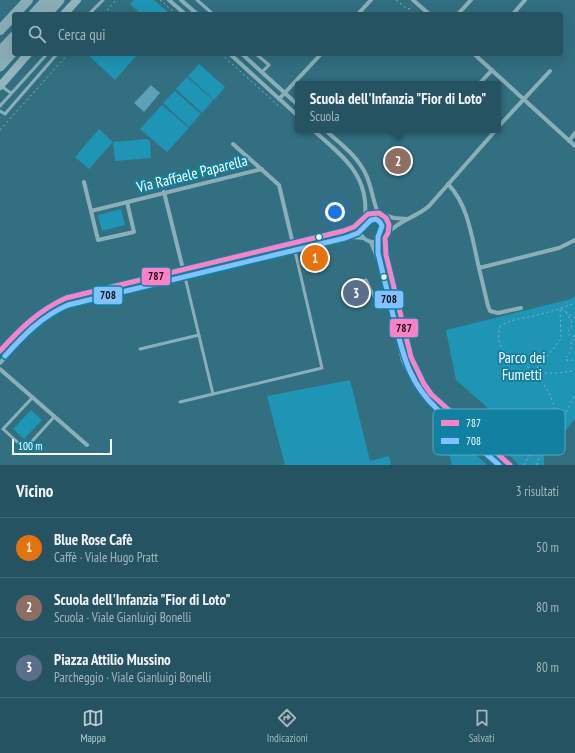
<!DOCTYPE html>
<html lang="it">
<head>
<meta charset="utf-8">
<style>
  body { margin:0; font-family:"PT Sans Narrow",sans-serif; background:#2e5967; color:#f1f3f6 }
  .scale { position:absolute; left:12px; bottom:10px; width:100px; box-sizing:border-box; padding-left:4px; border:2px solid #fff; border-top:0; font-size:11px; line-height:14px; white-space:nowrap; color:#fff; -webkit-text-stroke:3px #1181a2; paint-order:stroke }
  .you { position:absolute; left:335px; top:212px; width:14px; height:14px; margin:-10px; border:3px solid #fff; border-radius:50%; background:#1a73e8; box-shadow:0 0 0 6px #1a73e833 }
  .badge { display:grid; place-items:center; width:26px; height:26px; border-radius:50%; background:#b7cdd3; color:#fff; font-size:13px; font-weight:700 }
  .pin { position:absolute; translate:-50% -50%; border:2px solid #fff; box-shadow:0 1px 4px #0006 }
  .popup { position:absolute; left:295px; top:81px; width:206px; height:52px; box-sizing:border-box; display:grid; place-content:center; border-radius:4px; background:#265361; filter:drop-shadow(0 1px 3px #0005); font-size:13px; white-space:nowrap; color:#a4b6bd }
  .popup b { font-size:15px; color:#f1f3f6 }
  .popup::after { content:''; position:absolute; left:50%; top:100%; margin-left:-8px; border:8px solid transparent; border-top-color:#265361 }
  .list { margin:0; padding:0; list-style:none }
  h2 { display:flex; justify-content:space-between; align-items:center; height:52px; margin:0; padding:0 16px; font-size:17px }
  h2 small { font-size:13px; font-weight:400; color:#a4b6bd }
  .list li { display:grid; grid-template-columns:26px 1fr auto; gap:12px; align-items:center; box-sizing:border-box; height:60px; padding:0 16px; border-top:1px solid #426976 }
  .list b { display:block; font-size:15px; white-space:nowrap }
  .list p { margin:0; font-size:13px; white-space:nowrap; color:#a4b6bd }
  .list em { font-size:13px; font-style:normal; color:#a4b6bd }
  .icon { flex:none; width:22px; height:22px; fill:none; stroke:currentColor; stroke-width:2; stroke-linecap:round; stroke-linejoin:round }
  .map { position:relative; flex:none; width:575px; height:465px; overflow:hidden }
  .search { position:absolute; background:#265361; box-shadow:0 4px 16px #0002; left:12px; right:12px; top:12px; height:44px; display:flex; align-items:center; gap:10px; box-sizing:border-box; padding:0 14px; border-radius:4px; color:#a4b6bd; font-size:15px }
  .sheet { height:232px; background:#265361 }
  nav { display:flex; justify-content:space-around; align-items:center; box-sizing:border-box; height:56px; border-top:1px solid #426976; background:#265361; font-size:11px; color:#a4b6bd }
  nav a { display:grid; justify-items:center; gap:2px }
  nav .on { color:#b7cdd3 }
  .map>svg:first-child { display:block }
  .green { fill:#1f95b6 }
  .water { fill:#5ca1b7 }
  .lines { fill:none; stroke-linecap:round; stroke-linejoin:round }
  .path { stroke:#8bafb9; stroke-width:1; stroke-dasharray:2 3; stroke-linecap:butt }
  .lane { stroke:#8bafb9; stroke-width:3 }
  .street { stroke:#8bafb9; stroke-width:4 }
  .secondary { stroke:#94b5bf; stroke-width:8 }
  .primary { stroke:#8aaeb8; stroke-width:10 }
  .highway { stroke:#8aaeb8; stroke-width:11 }
  .bus-1-casing { stroke:#1181a2; stroke-width:8 }
  .bus-2-casing { stroke:#1181a2; stroke-width:8 }
  .bus-1 { stroke:#ff80c5; stroke-width:5 }
  .bus-2 { stroke:#80c2ff; stroke-width:5 }
  .bus-dot { fill:#fff; stroke:#1181a2; stroke-width:1.5 }
  .labels { text-anchor:middle; stroke-width:4; stroke-linejoin:round; paint-order:stroke }
  .street-label { font-size:15px; fill:#fff; stroke:#1181a2 }
  .park-label { font-size:15px; fill:#fff; stroke:#1181a2 }
  .key { fill:#1181a2; stroke:#58a7be; stroke-width:1 }
  .key-label { font-size:11px; fill:#fff }
  .line-badge { stroke:#1181a2; stroke-width:1.5 }
  .pale-badge-label { font-size:11px; text-anchor:middle; font-weight:bold; fill:#111 }
</style>
</head>
<body>
<div class="map">
<svg width="575" height="465" viewBox="0 0 575 465">
  <rect width="100%" height="100%" fill="#326f81"/>
  <g class="green">
    <path d="M134,0H154L170,14H141L130,4Z"/>
    <path d="M91,54H136L137,55L115,80L89,56Z"/>
    <path d="M199,64L225,87L214,100L188,76Z"/>
    <path d="M187,77L213,100L202,113L176,89Z"/>
    <path d="M175,91L201,114L189,127L163,103Z"/>
    <path d="M162,105L189,128L167,152L140,129Z"/>
    <path d="M99,129L113,142L147,139L150,141L151,158L115,161L113,142L89,169L75,157Z"/>
    <path d="M121,209L125,225L102,231L98,215Z"/>
    <path d="M575,296V419L544,457V465H519L493,439L506,424L456,380L446,330L571,299Z"/>
    <path d="M350,380L370,461L389,456L391,465H285L267,396Z"/>
    <path d="M31,410L42,420L24,439L13,429Z"/>
    <path d="M446,427L487,465H452L448,449L440,451L436,437Z"/>
  </g>
  <path class="water" d="M151,85L160,93L144,112L134,103Z"/>
  <g class="lines">
    <g class="path">
      <path d="M160,0L165,4"/>
      <path d="M396,0L406,8L410,9L412,6"/>
      <path d="M167,6L176,14"/>
      <path d="M104,14L116,0"/>
      <path d="M221,54L281,108"/>
      <path d="M296,96L298,88"/>
      <path d="M0,130L68,54"/>
      <path d="M566,312L571,321L572,326L568,331L569,335L571,336H575"/>
      <path d="M575,339L571,343V351L565,359L569,361L575,359"/>
      <path d="M534,372L561,339L560,308L575,318"/>
      <path d="M535,373H558L573,371L575,369"/>
      <path d="M553,437L556,436L563,420"/>
      <path d="M524,465C534,448 542,424 563,419L575,394"/>
      <path d="M537,465C540,448 556,438 556,420C556,400 543,379 528,367C512,355 493,352 500,326C512,319 520,319 533,316C547,313 561,308 575,303"/>
    </g>
    <g class="lane">
      <path d="M197,0L213,14"/>
      <path d="M89,14L103,0"/>
      <path d="M256,54L269,65L262,72"/>
      <path d="M1,86L11,93"/>
      <path d="M0,106L47,54"/>
      <path d="M0,111L5,114L57,54"/>
      <path d="M185,277L213,394"/>
      <path d="M355,282L366,280L380,308L390,305"/>
      <path d="M140,349L199,335"/>
      <path d="M32,398L3,429L25,449L54,417"/>
      <path d="M180,402L322,368L295,251"/>
    </g>
    <g class="street">
      <path d="M169,0L185,14"/>
      <path d="M181,0L197,14"/>
      <path d="M413,0L429,14"/>
      <path d="M358,14L371,0"/>
      <path d="M458,14L471,0"/>
      <path d="M513,14L525,0"/>
      <path d="M230,54L298,116"/>
      <path d="M242,54L298,105"/>
      <path d="M474,54L575,146"/>
      <path d="M479,84L492,70"/>
      <path d="M279,99L321,54"/>
      <path d="M498,127L550,71"/>
      <path d="M313,130C341,155 369,174 365,216"/>
      <path d="M325,130C341,144 359,157 367,177C372,189 373,201 378,213"/>
      <path d="M569,141L575,133"/>
      <path d="M233,144L279,185L293,244"/>
      <path d="M84,182L91,211L262,169"/>
      <path d="M448,184C469,206 472,239 479,268L559,248L575,240"/>
      <path d="M164,192L183,269"/>
      <path d="M91,211L98,240L134,232L127,202"/>
      <circle cx="374" cy="227" r="15"/>
      <path d="M384,215L394,218L407,219"/>
      <path d="M388,233C399,220 417,217 429,206L496,130"/>
      <path d="M385,238L386,255L411,357L424,384L431,394L443,405L510,465"/>
      <path d="M371,242L379,262L403,361L415,385L430,404L497,465"/>
      <path d="M479,268L488,306L490,311L498,313L521,308"/>
      <path d="M0,351C21,328 37,309 66,298L343,231L351,228L360,222"/>
      <path d="M0,363C20,340 38,317 68,306L339,240L352,237L363,238"/>
      <path d="M0,369L87,445"/>
    </g>
    <g class="secondary">
      <path d="M64,14L77,0"/>
      <path d="M0,86L28,54"/>
    </g>
    <g class="primary">
      <path d="M15,14L28,0"/>
      <path d="M0,30L14,15"/>
    </g>
    <g class="highway">
      <path d="M34,14L47,0"/>
      <path d="M46,14L59,0"/>
      <path d="M0,52L14,37"/>
      <path d="M0,66L14,50"/>
    </g>
    <defs>
      <path id="bus-1" d="M0,351C20,329 39,310 66,298L343,231L354,227L368,214L379,213L386,218L389,225L388,233L385,238L386,255L411,357L424,384L431,394L510,465"/>
      <g id="bus-2">
        <path d="M5,356C24,335 42,316 68,305L345,238L358,233L371,220L376,219L380,222L382,226L378,237V253C383,274 388,295 393,315C403,354 408,382 438,410"/>
        <path d="M468,438L499,465"/>
      </g>
    </defs>
    <use href="#bus-1" class="bus-1-casing"/>
    <use href="#bus-2" class="bus-2-casing"/>
    <use href="#bus-1" class="bus-1"/>
    <use href="#bus-2" class="bus-2"/>
  </g>
  <g class="bus-dot">
    <circle cx="319" cy="237" r="3.5"/>
    <circle cx="384" cy="277" r="3.5"/>
  </g>
  <g class="labels">
    <g class="street-label">
      <text transform="translate(192 174) rotate(-14)" y="5">Via Raffaele Paparella</text>
    </g>
    <g class="park-label">
      <text x="522" y="363">Parco dei<tspan x="522" dy="17">Fumetti</tspan></text>
    </g>
  </g>
  <rect x="433" y="409" width="132" height="46" rx="6" class="key"/>
  <rect x="441" y="420" width="18" height="6" fill="#ff80c5"/>
  <rect x="441" y="438" width="18" height="6" fill="#80c2ff"/>
  <g class="key-label">
    <text x="466" y="427">787</text>
    <text x="466" y="445">708</text>
  </g>
  <g class="line-badge">
    <rect x="141" y="267" width="30" height="19" rx="4" fill="#ff80c5"/>
    <rect x="93" y="286" width="30" height="19" rx="4" fill="#80c2ff"/>
    <rect x="374" y="290" width="30" height="19" rx="4" fill="#80c2ff"/>
    <rect x="389" y="318" width="30" height="20" rx="4" fill="#ff80c5"/>
  </g>
  <g class="pale-badge-label">
    <text x="156" y="280">787</text>
    <text x="108" y="299">708</text>
    <text x="389" y="303">708</text>
    <text x="404" y="332">787</text>
  </g>
</svg>
<div class="scale">100 m</div>
<div class="you"></div>
<div class="pin badge" style="left:315px;top:258px;background:#e8710a">1</div>
<div class="pin badge" style="left:398px;top:161px;background:#8d6e63">2</div>
<div class="popup"><b>Scuola dell'Infanzia &quot;Fior di Loto&quot;</b>Scuola</div>
<div class="pin badge" style="left:356px;top:293px;background:#5c6f8a">3</div>
<div class="search"><svg class="icon" aria-label="search" viewBox="0 0 24 24"><circle cx="10" cy="10" r="6"/><path d="M15 15l6 6"/></svg>Cerca qui</div>
</div>
<section class="sheet">
<h2>Vicino<small>3 risultati</small></h2>
<ul class="list">
<li><span class="badge" style="background:#e8710a">1</span><div><b>Blue Rose Cafè</b><p>Caffè · Viale Hugo Pratt</p></div><em>50 m</em></li>
<li><span class="badge" style="background:#8d6e63">2</span><div><b>Scuola dell'Infanzia &quot;Fior di Loto&quot;</b><p>Scuola · Viale Gianluigi Bonelli</p></div><em>80 m</em></li>
<li><span class="badge" style="background:#5c6f8a">3</span><div><b>Piazza Attilio Mussino</b><p>Parcheggio · Viale Gianluigi Bonelli</p></div><em>80 m</em></li>
</ul>
</section>
<nav>
<a class="on"><svg class="icon" aria-label="map" viewBox="0 0 24 24"><path d="M3 6l6-2 6 2 6-2v14l-6 2-6-2-6 2zM9 4v14M15 6v14"/></svg>Mappa</a>
<a><svg class="icon" aria-label="directions" viewBox="0 0 24 24"><path d="M12 3l9 9-9 9-9-9zM9 14v-3h6M13 9l2 2-2 2"/></svg>Indicazioni</a>
<a><svg class="icon" aria-label="saved" viewBox="0 0 24 24"><path d="M7 4h10v16l-5-4-5 4z"/></svg>Salvati</a>
</nav>
</body>
</html>
